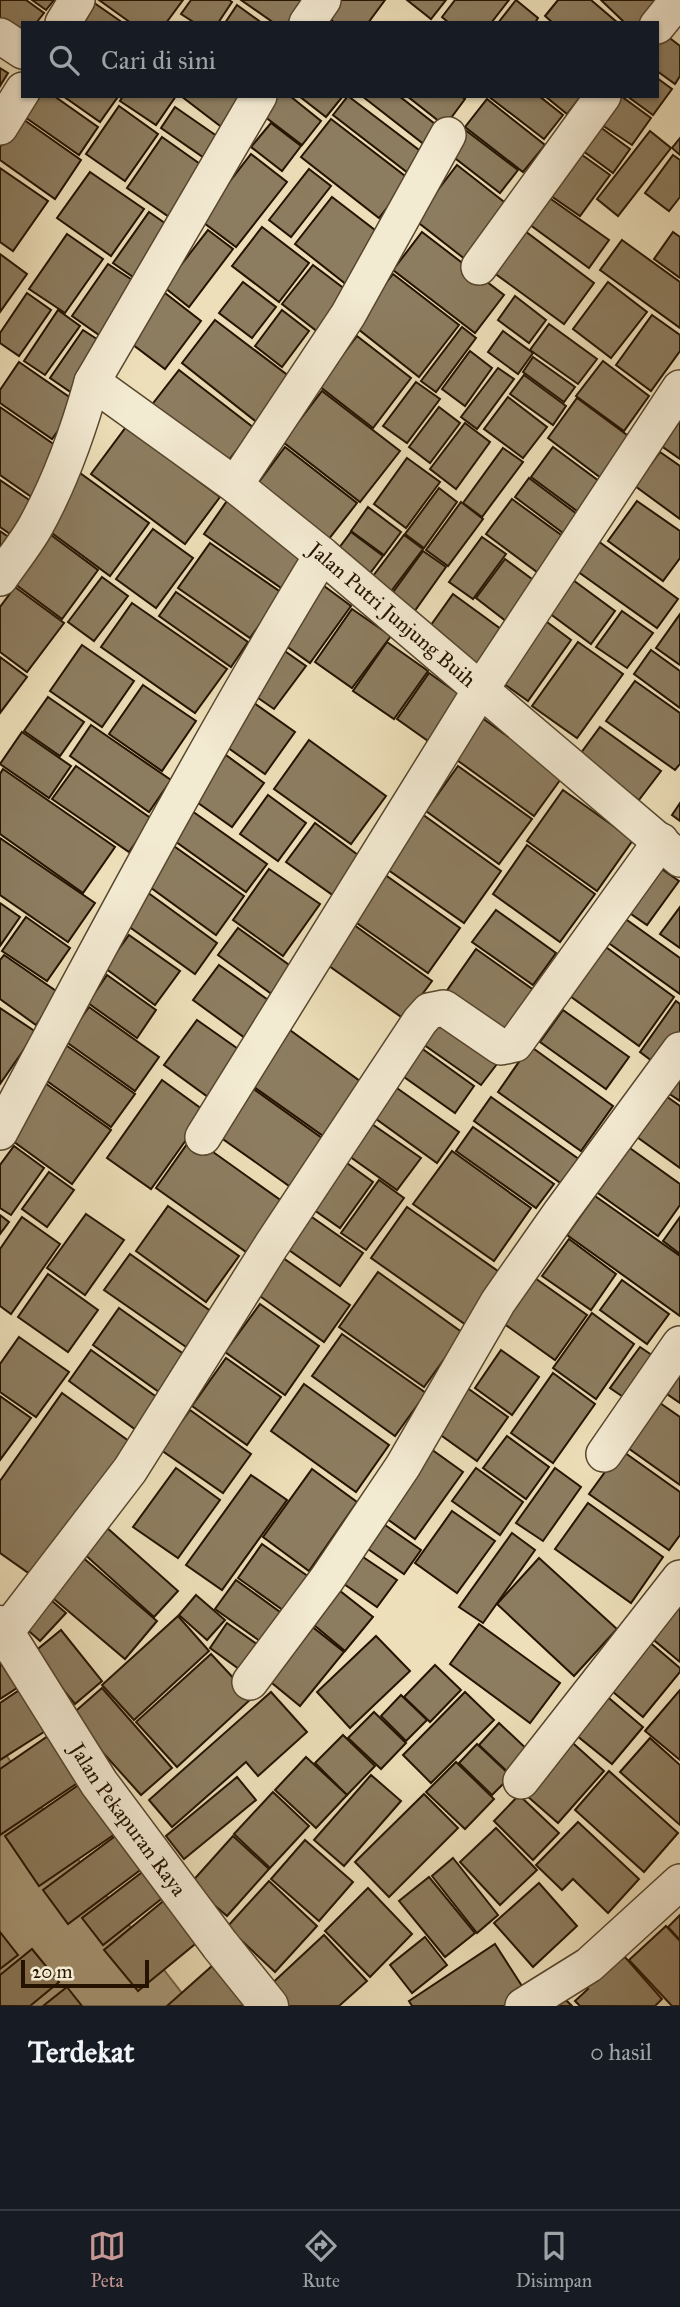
<!DOCTYPE html>
<html lang="id">
<head>
<meta charset="utf-8">
<style>
  body { margin:0; font-family:"IM FELL Great Primer",serif; background:#242831; color:#f1f3f6 }
  .scale { position:absolute; left:21px; bottom:18px; width:128px; box-sizing:border-box; padding-left:7px; border:4px solid #251300; border-top:0; font-size:19px; line-height:24px; white-space:nowrap; color:#251300; -webkit-text-stroke:5px #f3ead2; paint-order:stroke }
  .list { margin:0; padding:0; list-style:none }
  h2 { display:flex; justify-content:space-between; align-items:center; height:91px; margin:0; padding:0 28px; font-size:30px }
  h2 small { font-size:23px; font-weight:400; color:#9ea1a6 }
  .icon { flex:none; width:38px; height:38px; fill:none; stroke:currentColor; stroke-width:2; stroke-linecap:round; stroke-linejoin:round }
  .map { position:relative; flex:none; width:680px; height:2006px; overflow:hidden }
  .search { position:absolute; background:#171b24; box-shadow:0 2px 5px #0004; left:21px; right:21px; top:21px; height:77px; display:flex; align-items:center; gap:18px; box-sizing:border-box; padding:0 24px; border-radius:0px; color:#9ea1a6; font-size:26px }
  .sheet { height:203px; background:#171b24 }
  nav { display:flex; justify-content:space-around; align-items:center; box-sizing:border-box; height:98px; border-top:2px solid #363941; background:#171b24; font-size:19px; color:#9ea1a6 }
  nav a { display:grid; justify-items:center; gap:4px }
  nav .on { color:#c59692 }
  .map>svg:first-child { display:block }
  .water { fill:#a99a7a; stroke:#746449; stroke-width:2 }
  .building { fill:#8d7d60; stroke:#251300; stroke-width:2 }
  .lines { fill:none; stroke-linecap:round; stroke-linejoin:round }
  .minor-casing { stroke:#57462e; stroke-width:38 }
  .tertiary-casing { stroke:#57462e; stroke-width:41 }
  .minor { stroke:#f3ead2; stroke-width:35 }
  .tertiary { stroke:#f3ead2; stroke-width:38 }
  .labels { text-anchor:middle; stroke-width:5; stroke-linejoin:round; paint-order:stroke }
  .street-label { font-size:21px; fill:#251300; stroke:#f3ead2 }
</style>
</head>
<body>
<div class="map">
<svg width="680" height="2006" viewBox="0 0 680 2006">
  <rect width="100%" height="100%" fill="#eddfb9"/>
  <filter id="stains"><feTurbulence type="fractalNoise" baseFrequency=".00286" numOctaves="4"/><feColorMatrix values="0 0 0 0 .2 0 0 0 0 .09 0 0 0 0 .02 0 0 0 .5 -.17"/></filter>
  <radialGradient id="worn" r=".72"><stop offset=".6" stop-color="#630" stop-opacity="0"/><stop offset="1" stop-color="#630" stop-opacity=".3"/></radialGradient>
  <path class="water" d="M0,1746L73,1853L192,2006H0Z"/>
  <g class="building">
    <path d="M0,0H26L44,13L36,23H23V42L0,35Z"/>
    <path d="M32,0H54L46,10Z"/>
    <path d="M90,0L123,23H74Z"/>
    <path d="M99,0H183L166,23H131Z"/>
    <path d="M191,0H229L232,2L218,23H195L181,14Z"/>
    <path d="M241,0H309L293,23H274Z"/>
    <path d="M335,0H385L368,23H335L324,14Z"/>
    <path d="M407,0H446L431,19Z"/>
    <path d="M455,0H509L491,23H449L442,17Z"/>
    <path d="M516,0L538,18L535,23H498Z"/>
    <path d="M558,0H591L618,23H553L545,16Z"/>
    <path d="M601,0H660L639,23H625Z"/>
    <path d="M237,5L262,23H225Z"/>
    <path d="M662,32L680,46V76L675,84L657,71V38Z"/>
    <path d="M0,68L8,73L0,86Z"/>
    <path d="M657,78L672,89L653,115L627,96H657Z"/>
    <path d="M35,96H54L98,127L79,155L22,115Z"/>
    <path d="M63,96H115L117,98L100,122Z"/>
    <path d="M123,96H176L156,125L120,101Z"/>
    <path d="M181,96H253L228,132Z"/>
    <path d="M272,96H290L321,121L302,145L260,113Z"/>
    <path d="M299,96H343L326,117Z"/>
    <path d="M348,96L423,153L408,173L333,115Z"/>
    <path d="M362,96H399L444,131L430,149Z"/>
    <path d="M407,96H461L465,99L445,126Z"/>
    <path d="M488,96H539L563,115L544,139Z"/>
    <path d="M545,96H581L567,114Z"/>
    <path d="M613,96H621L651,118L632,145L596,121Z"/>
    <path d="M487,99L545,145L523,172L465,127Z"/>
    <path d="M119,106L158,134L125,181L86,154Z"/>
    <path d="M175,107L224,141L210,162L161,128Z"/>
    <path d="M20,117L81,160L55,199L0,160V147Z"/>
    <path d="M331,119L409,179L379,218L301,157Z"/>
    <path d="M592,121L630,149L613,173L575,145Z"/>
    <path d="M271,123L301,146L282,171L251,147Z"/>
    <path d="M464,129L518,170L500,193L447,152Z"/>
    <path d="M650,131L671,148L618,216L597,199Z"/>
    <path d="M162,137L210,171L175,221L127,188Z"/>
    <path d="M680,138V155L672,148Z"/>
    <path d="M571,147L610,175L580,216L541,189Z"/>
    <path d="M251,154L287,182L236,247L200,220Z"/>
    <path d="M673,155L680,160V197L669,211L645,193Z"/>
    <path d="M457,165L517,212L475,267L415,220Z"/>
    <path d="M0,168L48,201L13,251L0,242Z"/>
    <path d="M309,169L331,186L291,237L269,220Z"/>
    <path d="M90,172L144,209L111,256L57,218Z"/>
    <path d="M541,192L609,240L589,268L522,219Z"/>
    <path d="M332,197L384,237L347,285L295,244Z"/>
    <path d="M149,212L179,233L143,284L113,263Z"/>
    <path d="M262,227L309,263L279,302L232,266Z"/>
    <path d="M521,228L594,283L564,324L490,270Z"/>
    <path d="M208,230L233,249L189,307L164,287Z"/>
    <path d="M422,232L504,295L475,333L393,270Z"/>
    <path d="M673,232L680,237V278L654,259Z"/>
    <path d="M67,234L103,259L65,313L29,289Z"/>
    <path d="M622,240L680,282V328L600,270Z"/>
    <path d="M0,254L27,274L0,312Z"/>
    <path d="M108,264L146,289L109,342L72,316Z"/>
    <path d="M313,265L354,296L323,336L282,304Z"/>
    <path d="M393,274L459,325L419,377L353,325Z"/>
    <path d="M243,282L276,307L252,338L219,313Z"/>
    <path d="M608,282L647,312L611,358L573,329Z"/>
    <path d="M27,293L51,310L19,356L0,343V333Z"/>
    <path d="M165,293L201,321L165,369L128,341Z"/>
    <path d="M515,296L546,320L529,343L498,320Z"/>
    <path d="M58,310L80,326L45,375L24,361Z"/>
    <path d="M282,310L309,331L282,367L255,346Z"/>
    <path d="M652,315L680,335V351L651,391L616,365Z"/>
    <path d="M215,320L294,380L259,424L182,363Z"/>
    <path d="M549,324L597,359L578,384L530,350Z"/>
    <path d="M462,327L476,338L436,392L421,381Z"/>
    <path d="M83,330L106,345L72,393L50,378Z"/>
    <path d="M503,331L533,353L518,374L488,352Z"/>
    <path d="M357,336L411,378L373,428L319,386Z"/>
    <path d="M470,351L492,368L465,406L442,389Z"/>
    <path d="M533,357L575,387L564,402L523,372Z"/>
    <path d="M603,361L649,396L624,431L576,396Z"/>
    <path d="M19,362L78,403L52,439L0,403V390Z"/>
    <path d="M498,368L514,379L477,429L461,417Z"/>
    <path d="M179,370L254,428L221,470L147,411Z"/>
    <path d="M524,375L566,406L553,425L510,394Z"/>
    <path d="M416,382L440,399L407,443L383,426Z"/>
    <path d="M322,391L400,451L360,502L283,442Z"/>
    <path d="M508,397L547,427L523,458L484,429Z"/>
    <path d="M577,398L631,438L601,478L548,438Z"/>
    <path d="M0,407L65,452L33,498L0,475Z"/>
    <path d="M439,407L460,423L430,463L409,447Z"/>
    <path d="M680,412V459L657,443Z"/>
    <path d="M465,423L490,442L456,489L430,469Z"/>
    <path d="M126,427L220,497L185,544L91,474Z"/>
    <path d="M285,447L357,503L321,549L250,494Z"/>
    <path d="M553,447L603,484L581,514L531,477Z"/>
    <path d="M503,448L523,462L482,517L463,503Z"/>
    <path d="M660,452L680,466V519L635,486Z"/>
    <path d="M407,458L440,482L406,528L374,504Z"/>
    <path d="M80,473L149,523L110,576L41,525Z"/>
    <path d="M529,478L581,517L567,536L515,497Z"/>
    <path d="M0,480L41,508L19,540L0,527Z"/>
    <path d="M439,488L457,502L424,548L405,534Z"/>
    <path d="M229,498L309,554L284,590L204,534Z"/>
    <path d="M512,499L568,540L541,575L486,534Z"/>
    <path d="M637,501L680,531V558L663,581L608,541Z"/>
    <path d="M461,502L483,519L448,566L426,550Z"/>
    <path d="M368,507L401,532L384,555L351,531Z"/>
    <path d="M153,529L193,558L156,608L116,579Z"/>
    <path d="M0,531L17,543L0,567Z"/>
    <path d="M351,532L383,556L362,584L330,560Z"/>
    <path d="M51,535L98,570L62,619L15,584Z"/>
    <path d="M404,535L423,549L383,602L364,588Z"/>
    <path d="M482,537L506,554L473,599L449,582Z"/>
    <path d="M598,541L678,599L657,628L577,571Z"/>
    <path d="M210,543L282,593L250,638L178,588Z"/>
    <path d="M423,551L446,567L409,619L386,602Z"/>
    <path d="M505,559L540,585L511,625L476,598Z"/>
    <path d="M102,577L128,596L94,641L68,622Z"/>
    <path d="M316,580L351,606L310,663L275,638Z"/>
    <path d="M573,580L615,611L591,644L549,613Z"/>
    <path d="M15,587L64,623L27,672L0,652V607Z"/>
    <path d="M176,592L248,642L231,667L159,616Z"/>
    <path d="M453,594L505,632L477,670L426,632Z"/>
    <path d="M132,603L227,669L195,713L101,647Z"/>
    <path d="M352,609L391,636L352,688L315,662Z"/>
    <path d="M622,611L653,633L627,668L596,647Z"/>
    <path d="M680,614V665L656,648Z"/>
    <path d="M543,619L571,640L528,701L500,681Z"/>
    <path d="M387,642L428,671L394,719L353,691Z"/>
    <path d="M578,642L623,674L577,738L532,706Z"/>
    <path d="M82,645L134,681L102,727L50,691Z"/>
    <path d="M279,647L306,666L274,709L248,691Z"/>
    <path d="M651,650L680,671V708L634,674Z"/>
    <path d="M0,657L27,677L0,713Z"/>
    <path d="M429,673L470,702L438,748L397,719Z"/>
    <path d="M635,681L680,713V764L675,770L606,721Z"/>
    <path d="M143,685L196,721L162,771L109,734Z"/>
    <path d="M48,697L84,722L60,756L24,731Z"/>
    <path d="M247,698L295,732L265,774L217,740Z"/>
    <path d="M478,715L563,776L534,816L450,755Z"/>
    <path d="M91,725L171,780L149,812L70,756Z"/>
    <path d="M600,727L661,771L639,800L578,757Z"/>
    <path d="M22,732L71,766L49,798L0,764Z"/>
    <path d="M309,740L386,796L351,844L274,789Z"/>
    <path d="M226,755L264,783L232,827L194,800Z"/>
    <path d="M76,766L152,819L129,852L52,799Z"/>
    <path d="M458,766L532,819L499,864L426,811Z"/>
    <path d="M3,769L115,847L83,893L0,834V774Z"/>
    <path d="M563,790L633,840L597,891L527,841Z"/>
    <path d="M268,795L306,823L278,861L240,834Z"/>
    <path d="M680,803V821L672,815Z"/>
    <path d="M192,811L267,864L246,892L172,839Z"/>
    <path d="M422,814L501,871L464,923L384,867Z"/>
    <path d="M315,823L362,858L334,896L286,862Z"/>
    <path d="M0,838L95,903L68,942L0,895Z"/>
    <path d="M171,844L244,896L216,935L143,882Z"/>
    <path d="M527,845L595,894L560,942L493,894Z"/>
    <path d="M650,861L679,881L647,925L618,905Z"/>
    <path d="M269,869L320,904L283,956L233,920Z"/>
    <path d="M384,874L460,928L428,973L351,919Z"/>
    <path d="M147,892L217,943L195,974L124,923Z"/>
    <path d="M0,903L20,917L0,946Z"/>
    <path d="M680,907V948L660,934Z"/>
    <path d="M496,910L556,953L533,985L472,942Z"/>
    <path d="M620,915L680,958V994L603,939Z"/>
    <path d="M26,917L70,948L47,981L2,951Z"/>
    <path d="M350,922L432,981L404,1019L322,961Z"/>
    <path d="M238,928L292,967L273,995L218,955Z"/>
    <path d="M129,935L180,971L155,1005L105,968Z"/>
    <path d="M599,942L674,997L639,1046L563,991Z"/>
    <path d="M476,949L538,993L502,1042L441,999Z"/>
    <path d="M4,955L59,993L36,1025L0,999V960Z"/>
    <path d="M219,965L271,1002L245,1038L193,1000Z"/>
    <path d="M107,975L156,1010L137,1038L88,1003Z"/>
    <path d="M676,1001L680,1004V1039L660,1067L640,1052Z"/>
    <path d="M89,1007L159,1057L135,1091L65,1041Z"/>
    <path d="M0,1008L36,1032L0,1084Z"/>
    <path d="M563,1010L629,1057L606,1089L540,1042Z"/>
    <path d="M439,1016L500,1060L481,1085L420,1042Z"/>
    <path d="M197,1020L241,1051L208,1097L164,1065Z"/>
    <path d="M283,1025L364,1084L326,1138L244,1080Z"/>
    <path d="M63,1043L135,1094L111,1127L40,1076Z"/>
    <path d="M417,1045L474,1086L455,1113L397,1072Z"/>
    <path d="M530,1046L613,1106L581,1151L498,1092Z"/>
    <path d="M680,1076V1101L668,1093Z"/>
    <path d="M162,1080L206,1112L151,1189L107,1158Z"/>
    <path d="M244,1082L333,1146L299,1193L210,1130Z"/>
    <path d="M45,1083L111,1130L72,1184L6,1136Z"/>
    <path d="M394,1086L459,1132L437,1163L372,1116Z"/>
    <path d="M666,1096L680,1106V1168L637,1137Z"/>
    <path d="M491,1097L583,1162L566,1187L474,1121Z"/>
    <path d="M372,1124L421,1158L397,1190L349,1156Z"/>
    <path d="M473,1127L554,1184L536,1208L456,1151Z"/>
    <path d="M192,1137L286,1204L249,1254L156,1188Z"/>
    <path d="M14,1146L44,1168L11,1215L0,1208V1165Z"/>
    <path d="M627,1146L680,1184V1205L658,1236L595,1191Z"/>
    <path d="M452,1151L531,1208L494,1261L413,1204Z"/>
    <path d="M340,1158L373,1182L340,1228L307,1205Z"/>
    <path d="M49,1172L74,1190L47,1227L22,1209Z"/>
    <path d="M379,1180L404,1198L366,1250L341,1233Z"/>
    <path d="M595,1196L680,1256V1316L567,1235Z"/>
    <path d="M168,1206L239,1256L206,1302L136,1251Z"/>
    <path d="M407,1207L505,1276L469,1327L371,1258Z"/>
    <path d="M86,1214L124,1240L85,1295L47,1268Z"/>
    <path d="M0,1215L9,1222L0,1234Z"/>
    <path d="M309,1215L363,1253L340,1286L286,1248Z"/>
    <path d="M22,1217L60,1244L11,1314L0,1306V1249Z"/>
    <path d="M680,1217V1254L663,1241Z"/>
    <path d="M569,1239L616,1274L591,1310L542,1276Z"/>
    <path d="M276,1253L350,1305L324,1342L250,1289Z"/>
    <path d="M130,1254L212,1312L186,1347L104,1290Z"/>
    <path d="M525,1271L587,1315L555,1360L493,1316Z"/>
    <path d="M378,1272L463,1333L424,1387L339,1327Z"/>
    <path d="M48,1274L98,1310L68,1352L18,1317Z"/>
    <path d="M622,1280L669,1314L647,1344L600,1310Z"/>
    <path d="M260,1304L319,1346L285,1395L225,1352Z"/>
    <path d="M119,1308L185,1355L159,1392L93,1345Z"/>
    <path d="M592,1313L634,1344L596,1399L553,1368Z"/>
    <path d="M342,1334L426,1393L395,1436L312,1376Z"/>
    <path d="M19,1337L69,1372L36,1417L0,1392V1364Z"/>
    <path d="M640,1347L659,1360L629,1401L610,1388Z"/>
    <path d="M91,1350L158,1398L136,1430L69,1381Z"/>
    <path d="M501,1350L539,1377L512,1415L475,1388Z"/>
    <path d="M226,1358L281,1397L247,1445L192,1406Z"/>
    <path d="M680,1364V1403L661,1390Z"/>
    <path d="M553,1373L595,1404L553,1463L511,1433Z"/>
    <path d="M304,1384L389,1445L356,1492L271,1431Z"/>
    <path d="M466,1387L508,1417L477,1461L435,1431Z"/>
    <path d="M62,1393L133,1444L37,1579L0,1553V1481Z"/>
    <path d="M0,1396L31,1418L0,1460Z"/>
    <path d="M660,1403L680,1417V1485L628,1448Z"/>
    <path d="M190,1410L251,1454L223,1493L161,1450Z"/>
    <path d="M507,1436L549,1467L526,1499L483,1468Z"/>
    <path d="M431,1449L463,1472L415,1539L383,1516Z"/>
    <path d="M621,1450L680,1492V1535L669,1550L589,1494Z"/>
    <path d="M176,1468L220,1500L178,1558L133,1527Z"/>
    <path d="M476,1468L523,1502L500,1535L452,1501Z"/>
    <path d="M555,1468L581,1487L543,1541L516,1523Z"/>
    <path d="M312,1469L357,1502L309,1571L263,1537Z"/>
    <path d="M251,1475L287,1500L222,1590L186,1565Z"/>
    <path d="M588,1503L663,1557L631,1603L555,1549Z"/>
    <path d="M452,1511L495,1541L457,1593L415,1563Z"/>
    <path d="M385,1525L421,1550L404,1574L368,1549Z"/>
    <path d="M105,1526L178,1591L154,1617L82,1552Z"/>
    <path d="M512,1533L535,1550L483,1623L459,1607Z"/>
    <path d="M262,1544L319,1584L294,1618L238,1578Z"/>
    <path d="M81,1556L157,1621L125,1659L48,1594Z"/>
    <path d="M363,1557L397,1580L377,1607L344,1584Z"/>
    <path d="M539,1558L617,1629L574,1676L497,1604Z"/>
    <path d="M236,1580L291,1620L271,1649L215,1609Z"/>
    <path d="M330,1583L373,1617L345,1651L302,1615Z"/>
    <path d="M44,1594L66,1613L40,1641L19,1622Z"/>
    <path d="M196,1595L225,1620L207,1640L179,1615Z"/>
    <path d="M680,1598V1662L649,1636Z"/>
    <path d="M178,1616L209,1651L134,1720L102,1685Z"/>
    <path d="M305,1621L344,1652L300,1706L261,1674Z"/>
    <path d="M227,1623L268,1652L250,1677L210,1648Z"/>
    <path d="M479,1624L560,1683L530,1723L450,1664Z"/>
    <path d="M61,1630L102,1681L75,1704L33,1653Z"/>
    <path d="M376,1636L410,1671L350,1728L317,1692Z"/>
    <path d="M647,1640L680,1668V1672L643,1717L607,1687Z"/>
    <path d="M211,1654L252,1698L177,1767L136,1722Z"/>
    <path d="M0,1662L17,1688L0,1699Z"/>
    <path d="M435,1665L461,1690L430,1722L404,1697Z"/>
    <path d="M102,1688L172,1768L141,1795L70,1716Z"/>
    <path d="M21,1689L47,1730L0,1760V1703Z"/>
    <path d="M680,1690V1760L645,1731Z"/>
    <path d="M271,1692L307,1732L258,1776L246,1762L172,1827L149,1800Z"/>
    <path d="M465,1692L494,1720L431,1783L403,1755Z"/>
    <path d="M603,1693L643,1727L612,1764L571,1731Z"/>
    <path d="M401,1695L427,1720L406,1741L381,1716Z"/>
    <path d="M374,1712L406,1743L381,1769L348,1738Z"/>
    <path d="M499,1723L532,1754L511,1775L479,1745Z"/>
    <path d="M343,1735L375,1766L347,1795L315,1763Z"/>
    <path d="M48,1736L79,1782L0,1835V1769Z"/>
    <path d="M565,1736L604,1771L558,1823L519,1789Z"/>
    <path d="M650,1738L680,1765V1825L620,1772Z"/>
    <path d="M477,1744L511,1776L492,1795L459,1763Z"/>
    <path d="M306,1757L347,1795L316,1828L275,1790Z"/>
    <path d="M456,1762L494,1799L465,1829L426,1792Z"/>
    <path d="M609,1771L678,1833L644,1872L575,1810Z"/>
    <path d="M371,1775L401,1801L344,1866L314,1840Z"/>
    <path d="M237,1777L256,1800L184,1859L166,1836Z"/>
    <path d="M80,1784L115,1834L39,1886L5,1836Z"/>
    <path d="M273,1792L309,1826L270,1868L234,1834Z"/>
    <path d="M424,1794L458,1828L389,1897L355,1862Z"/>
    <path d="M519,1795L559,1833L533,1860L494,1821Z"/>
    <path d="M578,1822L639,1879L608,1913L573,1879L562,1890L536,1865Z"/>
    <path d="M496,1828L537,1870L500,1905L460,1862Z"/>
    <path d="M118,1834L143,1868L68,1924L43,1890Z"/>
    <path d="M233,1836L269,1869L227,1916L190,1884Z"/>
    <path d="M305,1840L353,1882L319,1921L271,1879Z"/>
    <path d="M453,1858L498,1915L477,1933L432,1876Z"/>
    <path d="M145,1870L165,1896L103,1945L82,1918Z"/>
    <path d="M429,1877L475,1933L445,1957L399,1901Z"/>
    <path d="M269,1881L317,1926L275,1972L227,1927Z"/>
    <path d="M539,1883L577,1926L533,1967L494,1923Z"/>
    <path d="M368,1888L412,1934L370,1977L325,1931Z"/>
    <path d="M167,1898L200,1940L138,1991L104,1950Z"/>
    <path d="M680,1915V1940L668,1927Z"/>
    <path d="M666,1926L680,1941V2006H672L629,1960Z"/>
    <path d="M0,1932L18,1955L0,1969Z"/>
    <path d="M324,1935L367,1981L339,2006H282L266,1989Z"/>
    <path d="M425,1937L447,1965L412,1993L390,1965Z"/>
    <path d="M495,1944L529,1997L515,2006H412L409,2001Z"/>
    <path d="M32,1949L59,1982L30,2006H0V1975Z"/>
    <path d="M610,1952L618,1962L625,1957L662,1999L655,2006H580L575,2001L588,1989L579,1979Z"/>
    <path d="M212,1966L247,2006H167Z"/>
    <path d="M67,1987L82,2006H43Z"/>
    <path d="M563,1997L572,2006H553Z"/>
  </g>
  <g class="lines">
    <defs>
      <g id="minor">
        <path d="M63,23L77,0"/>
        <path d="M307,23L323,0"/>
        <path d="M657,26L678,0"/>
        <path d="M0,36L23,51"/>
        <path d="M0,127L23,90"/>
        <path d="M479,267L603,96"/>
        <path id="s1" d="M92,382L235,485L322,555L680,859"/>
        <path d="M235,485L348,315L448,135"/>
        <path d="M0,578C11,562 24,546 34,529C60,483 78,432 92,382L259,96"/>
        <path d="M0,1132C104,938 207,743 322,555"/>
        <path d="M203,1137L481,689L680,388"/>
        <path d="M604,1454L680,1344"/>
        <path d="M5,1633L130,1470L271,1246L420,1021L429,1011L444,1008L501,1047L515,1044L661,841"/>
        <path d="M250,1682L327,1579L403,1466L498,1302L561,1212L680,1050"/>
        <path d="M521,1781L680,1578"/>
        <path d="M523,2006L589,1965L680,1882"/>
      </g>
      <g id="tertiary">
        <path id="s2" d="M0,1625L99,1783L220,1945L269,2006"/>
      </g>
    </defs>
    <use href="#minor" class="minor-casing"/>
    <use href="#tertiary" class="tertiary-casing"/>
    <use href="#minor" class="minor"/>
    <use href="#tertiary" class="tertiary"/>
  </g>
  <g class="labels">
    <g class="street-label">
      <text dy="7" stroke="none"><textPath href="#s1" startOffset="380">Jalan Putri Junjung Buih</textPath></text>
      <text dy="7" stroke="none"><textPath href="#s2" startOffset="233">Jalan Pekapuran Raya</textPath></text>
    </g>
  </g>
  <rect width="100%" height="100%" filter="url(#stains)"/>
  <rect width="100%" height="100%" fill="url(#worn)"/>
</svg>
<div class="scale">20 m</div>
<div class="search"><svg class="icon" aria-label="search" viewBox="0 0 24 24"><circle cx="10" cy="10" r="6"/><path d="M15 15l6 6"/></svg>Cari di sini</div>
</div>
<section class="sheet">
<h2>Terdekat<small>0 hasil</small></h2>
<ul class="list">
</ul>
</section>
<nav>
<a class="on"><svg class="icon" aria-label="map" viewBox="0 0 24 24"><path d="M3 6l6-2 6 2 6-2v14l-6 2-6-2-6 2zM9 4v14M15 6v14"/></svg>Peta</a>
<a><svg class="icon" aria-label="directions" viewBox="0 0 24 24"><path d="M12 3l9 9-9 9-9-9zM9 14v-3h6M13 9l2 2-2 2"/></svg>Rute</a>
<a><svg class="icon" aria-label="saved" viewBox="0 0 24 24"><path d="M7 4h10v16l-5-4-5 4z"/></svg>Disimpan</a>
</nav>
</body>
</html>
